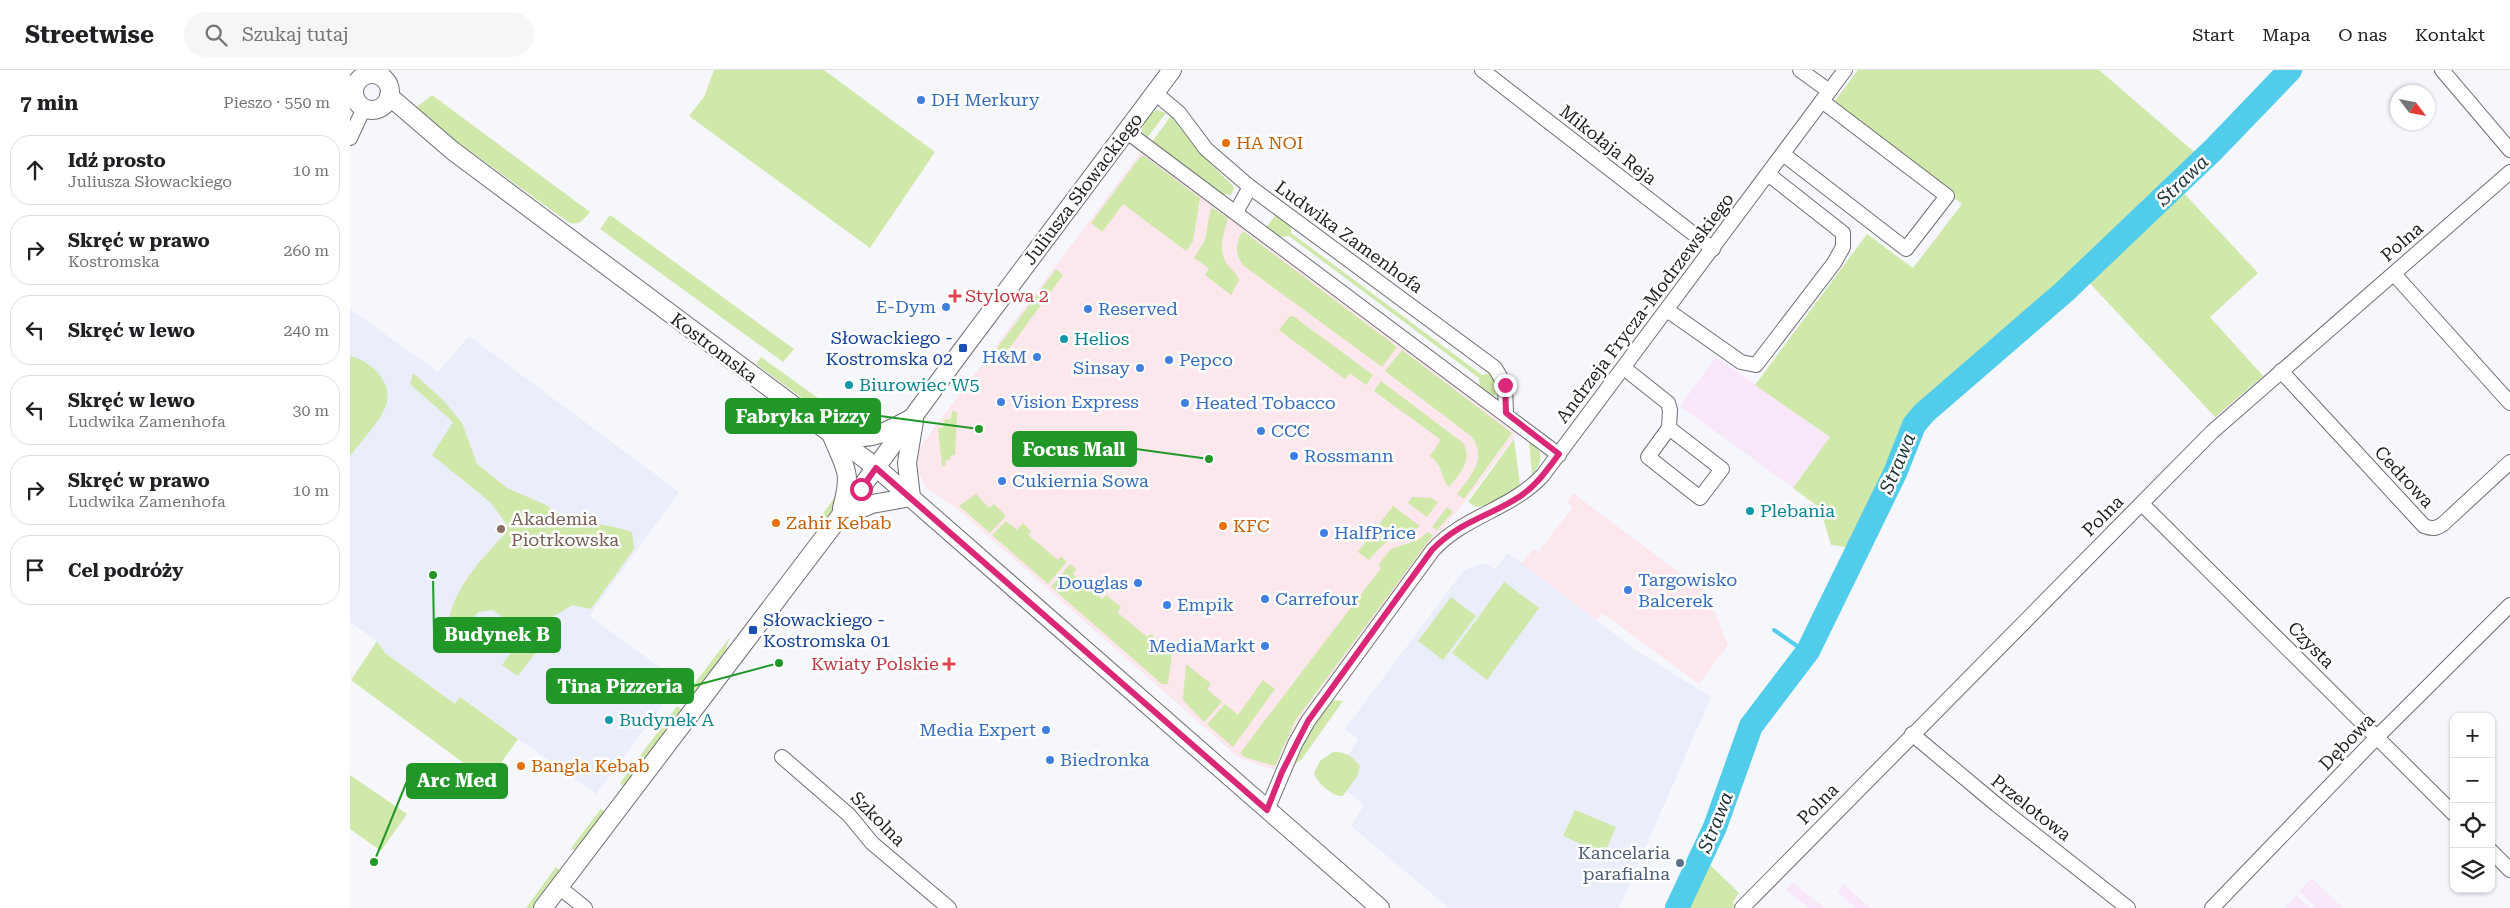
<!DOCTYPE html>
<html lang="pl">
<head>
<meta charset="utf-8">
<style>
  body { margin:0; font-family:"Roboto Serif",serif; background:#f6f6f6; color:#202124 }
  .controls { position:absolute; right:15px; bottom:15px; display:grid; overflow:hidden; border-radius:10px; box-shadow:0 1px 4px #0004 }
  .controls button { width:45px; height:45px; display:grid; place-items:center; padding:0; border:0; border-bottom:1px solid #e0e0e0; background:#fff; color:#202124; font:25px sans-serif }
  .compass { position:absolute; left:2040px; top:15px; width:45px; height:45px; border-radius:50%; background:#fff; box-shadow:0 1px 4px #0004; rotate:122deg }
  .stop { position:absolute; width:15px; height:15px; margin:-11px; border:4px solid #db2777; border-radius:50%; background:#fff }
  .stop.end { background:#db2777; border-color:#fff; box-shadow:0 1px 5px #0008 }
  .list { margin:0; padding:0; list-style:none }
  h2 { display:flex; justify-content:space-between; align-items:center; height:65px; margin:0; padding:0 20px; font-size:21px }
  h2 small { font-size:16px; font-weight:400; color:#757577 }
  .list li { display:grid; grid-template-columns:32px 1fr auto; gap:15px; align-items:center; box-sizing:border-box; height:70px; margin:0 10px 10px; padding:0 10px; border:1px solid #e0e0e0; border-radius:20px }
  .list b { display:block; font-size:19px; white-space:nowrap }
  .list p { margin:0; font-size:16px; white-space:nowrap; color:#757577 }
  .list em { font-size:16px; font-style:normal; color:#757577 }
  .icon { flex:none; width:28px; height:28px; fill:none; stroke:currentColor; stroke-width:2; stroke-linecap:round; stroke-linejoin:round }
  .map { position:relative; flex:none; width:2160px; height:838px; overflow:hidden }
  header { display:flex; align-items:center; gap:30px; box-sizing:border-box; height:70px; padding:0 25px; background:#fff; border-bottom:1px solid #e0e0e0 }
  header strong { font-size:24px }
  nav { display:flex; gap:28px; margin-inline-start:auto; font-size:18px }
  .search { width:350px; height:45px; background:#f6f6f6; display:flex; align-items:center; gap:12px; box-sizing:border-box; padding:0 18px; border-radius:28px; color:#757577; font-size:19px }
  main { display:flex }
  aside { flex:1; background:#fff }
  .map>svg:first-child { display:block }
  .commercial { fill:#fce7ed }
  .industrial { fill:#f8e7f8 }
  .built { fill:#eaedfa }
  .green { fill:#d0e8a9 }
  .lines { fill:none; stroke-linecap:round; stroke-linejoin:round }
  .stream { stroke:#51ccea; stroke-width:4 }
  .river { stroke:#51ccea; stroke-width:24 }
  .minor-casing { stroke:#6e6f74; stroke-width:16 }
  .tertiary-casing { stroke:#6e6f74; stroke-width:20 }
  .minor { stroke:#fff; stroke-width:14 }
  .tertiary { stroke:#fff; stroke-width:18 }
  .route { stroke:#db2777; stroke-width:6 }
  .shop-dot { fill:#3f7fe0; stroke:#fff; stroke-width:2 }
  .food-dot { fill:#e8710a; stroke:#fff; stroke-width:2 }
  .health-dot { fill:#e0444e; stroke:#fff; stroke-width:2 }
  .culture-dot { fill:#0f9aa8; stroke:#fff; stroke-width:2 }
  .transit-dot { fill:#1a4fb4; stroke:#fff; stroke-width:2 }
  .education-dot { fill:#8d6e63; stroke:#fff; stroke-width:2 }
  .service-dot { fill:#5c6f8a; stroke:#fff; stroke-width:2 }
  .labels { text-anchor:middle; stroke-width:5; stroke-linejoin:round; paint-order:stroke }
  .shop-label { font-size:18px; fill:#366cbe; stroke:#fff; text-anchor:start }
  .food-label { font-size:18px; fill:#c56008; stroke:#fff; text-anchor:start }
  .street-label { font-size:18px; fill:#1e1e21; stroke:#fff }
  .health-label { font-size:18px; fill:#be3a42; stroke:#fff; text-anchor:start }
  .transit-label { font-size:18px; fill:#164399; stroke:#fff; text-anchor:end }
  .culture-label { font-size:18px; fill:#0d838f; stroke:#fff; text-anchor:start }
  .education-label { font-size:18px; fill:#785e54; stroke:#fff; text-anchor:start }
  .service-label { font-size:18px; fill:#4e5e75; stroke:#fff; text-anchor:end }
  .water-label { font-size:19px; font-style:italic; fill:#1b3036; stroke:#fff }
  .leader { fill:none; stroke:#219727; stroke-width:2 }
  .callout-dot { fill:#219727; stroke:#fff; stroke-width:2 }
  .callout { fill:#219727; stroke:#219727; stroke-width:2 }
  .callout-label { font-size:19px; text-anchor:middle; font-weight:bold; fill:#fff }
</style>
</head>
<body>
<header>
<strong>Streetwise</strong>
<div class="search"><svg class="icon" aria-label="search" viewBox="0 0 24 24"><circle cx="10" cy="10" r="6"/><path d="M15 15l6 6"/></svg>Szukaj tutaj</div>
<nav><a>Start</a><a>Mapa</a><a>O nas</a><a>Kontakt</a></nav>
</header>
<main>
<aside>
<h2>7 min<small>Pieszo · 550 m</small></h2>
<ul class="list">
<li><svg class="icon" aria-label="ahead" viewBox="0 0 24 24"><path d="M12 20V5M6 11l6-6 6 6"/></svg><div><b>Idź prosto</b><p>Juliusza Słowackiego</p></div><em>10 m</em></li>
<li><svg class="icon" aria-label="right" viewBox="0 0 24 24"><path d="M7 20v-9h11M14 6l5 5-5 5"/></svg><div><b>Skręć w prawo</b><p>Kostromska</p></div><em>260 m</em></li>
<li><svg class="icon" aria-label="left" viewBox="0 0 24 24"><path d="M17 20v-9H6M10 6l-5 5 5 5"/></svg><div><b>Skręć w lewo</b></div><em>240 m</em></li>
<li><svg class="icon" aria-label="left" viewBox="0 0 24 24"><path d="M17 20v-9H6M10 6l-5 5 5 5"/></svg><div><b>Skręć w lewo</b><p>Ludwika Zamenhofa</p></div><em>30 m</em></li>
<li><svg class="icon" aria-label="right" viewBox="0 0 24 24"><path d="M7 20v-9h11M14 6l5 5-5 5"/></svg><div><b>Skręć w prawo</b><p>Ludwika Zamenhofa</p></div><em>10 m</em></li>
<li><svg class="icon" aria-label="arrive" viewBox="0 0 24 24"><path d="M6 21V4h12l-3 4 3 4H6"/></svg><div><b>Cel podróży</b></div></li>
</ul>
</aside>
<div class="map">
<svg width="2160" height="838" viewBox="0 0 2160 838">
  <rect width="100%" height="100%" fill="#f6f7fd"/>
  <g class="commercial">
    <path d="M791,82L1167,364L1116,431L1065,491L955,641L938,670L924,700L889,688L607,439L576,417L569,404L566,394L569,379L575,370Z"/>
    <path d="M1223,423L1358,524L1378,575L1349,614L1252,543L1246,551L1171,494L1183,479L1188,482L1221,439L1222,436L1217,432Z"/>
  </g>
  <g class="industrial">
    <path d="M1366,287L1480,367L1443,418L1330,336Z"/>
    <path d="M1962,808L1993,838H1966L1949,821Z"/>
    <path d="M1442,812L1475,838H1459L1436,820Z"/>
    <path d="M1494,814L1520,838H1505L1488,822Z"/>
    <path d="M1946,825L1960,838H1935Z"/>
  </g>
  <g class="built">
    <path d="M0,239L88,302L119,266L329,422L239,546L330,612L246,724L111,628L105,634L35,583L27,571L0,552Z"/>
    <path d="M1158,483L1287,581L1361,627L1269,838H1099L1001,756L1014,735L996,720L997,686L1009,670L995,659L1114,500L1135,493L1145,499Z"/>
  </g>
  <g class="green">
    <path d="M364,0H474L585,82L520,178L339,46L354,27Z"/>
    <path d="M1508,0H1749L1850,87L1579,332L1561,353L1504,478L1481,475L1470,438L1443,418L1480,367L1405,315L1517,164L1563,198L1612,134L1481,36Z"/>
    <path d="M82,25L240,142C234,149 229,157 218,152L63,40Z"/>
    <path d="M807,40L816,43L797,68L792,61C792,52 799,43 807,40Z"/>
    <path d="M821,46L846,79L882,115L884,119L881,125L872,124L802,72Z"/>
    <path d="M794,86L850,128L843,171L836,181L773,134L752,162L741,153L790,87Z"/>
    <path d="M1828,117L1908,203L1860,247L1913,306L1865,347L1734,207Z"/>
    <path d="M861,137L878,148C874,163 867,180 877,194C881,200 887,203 889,210L881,225L855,205L859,198L844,188L855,170Z"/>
    <path d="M927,143L941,155V163L1132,305L1141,303L1149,308V324L1140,326L1130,318L1129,308L939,166L929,167L916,158Z"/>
    <path d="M260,145L444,279L433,292L250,159Z"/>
    <path d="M893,161L1047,277L1032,297L894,196C884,184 885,173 893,161Z"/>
    <path d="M706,199L713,205L647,295L639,289Z"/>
    <path d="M943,246L1023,305L1016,315L1000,303L995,309L929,260L939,247Z"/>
    <path d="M1052,280L1162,363L1114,429L1107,424C1121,406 1138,388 1121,366L1035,301Z"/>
    <path d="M0,286C21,291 46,314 35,338C30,351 9,374 0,386Z"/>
    <path d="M411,287L511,359L493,357L483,351L406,294Z"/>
    <path d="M63,303L93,330L112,353L127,394L157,418L194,434L217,449L265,457L282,462L284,479L241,539L223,535L202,547L198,566L168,606L152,595L175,563L143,540L128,542L102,574C86,536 131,489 156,463L158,456L141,433L82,385L103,352L60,314Z"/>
    <path d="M1031,311L1113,373C1123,391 1110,403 1099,417C1089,405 1095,398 1080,386L1091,370L1024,321Z"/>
    <path d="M602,341L607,342L605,385L600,386L601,389L595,391L596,395L592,396L588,358H593L595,349H601Z"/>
    <path d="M1164,369L1170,416L1137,435L1126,437L1118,432Z"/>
    <path d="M1179,372C1195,382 1193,391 1182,405Z"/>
    <path d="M492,418C487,431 481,451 465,454Z"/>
    <path d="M626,424L639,438L644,434L656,446L640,463L609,436Z"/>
    <path d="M1062,427L1081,428L1088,432L1077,447L1058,433Z"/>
    <path d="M1043,436L1070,456C1062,463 1053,463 1044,468C1033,473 1026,482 1019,490L1008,482Z"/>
    <path d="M1097,437L1103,442L1087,460L1082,457Z"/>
    <path d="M656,451L667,460L673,453L681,461L678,465L708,490L711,486L717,492L698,514L642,465Z"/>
    <path d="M1078,462L1083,465L945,651L925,696L894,687L890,683L1031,498L1028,495L1041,479L1068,470Z"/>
    <path d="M720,494L726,499L723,504L752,529L756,525L771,537L767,542L797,567L801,564L822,583L818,614H812L701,517Z"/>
    <path d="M1154,512L1189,538L1137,610L1102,583Z"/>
    <path d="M1101,527L1126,546L1093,590L1068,571Z"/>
    <path d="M380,567L375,582L340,629L335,626Z"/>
    <path d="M27,571L35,583L105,634L110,627L168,669L138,711L1,610Z"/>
    <path d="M836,594L861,614L857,619L872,632L854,652L833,630Z"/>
    <path d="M913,610L925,619L883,677L857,654L875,634L888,645Z"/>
    <path d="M981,630L993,631L951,690L942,696L955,667Z"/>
    <path d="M327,636L332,640L274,716L270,713Z"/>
    <path d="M983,682C995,681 1003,687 1010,696L1007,706L993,726C983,727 967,713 964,703L970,691Z"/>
    <path d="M0,705L57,744L31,781L0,759Z"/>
    <path d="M251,739L255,742L226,781L221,778Z"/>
    <path d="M1225,740L1266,757L1254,784L1213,766Z"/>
    <path d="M1357,792L1389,823L1383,832L1385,836L1382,838H1333Z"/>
    <path d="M206,797L209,800L207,807L183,838H176Z"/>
  </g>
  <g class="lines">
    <path class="stream" d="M1424,560L1457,583"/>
    <path class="river" d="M1327,838L1365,757L1401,656L1458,581L1545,403L1564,355L1574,343L1714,222L1863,80L1940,0"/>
    <defs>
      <g id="minor">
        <path d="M1132,0L1363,179"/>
        <path d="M1450,0L1479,21"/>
        <path d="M2092,0L2160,80"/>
        <path d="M29,6L32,0"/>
        <path d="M805,23L829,43L856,79L900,117L1145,298L1155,315L1156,343"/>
        <path d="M776,61L1209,385"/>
        <path d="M0,68L14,38"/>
        <path d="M1433,84L1556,179L1597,126L1472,31"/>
        <path d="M886,142L900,117"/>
        <path d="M2044,204L2160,333"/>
        <path d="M1317,240L1391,292L1406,295L1484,193L1493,177V163L1418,104"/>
        <path d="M1274,298L1318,333L1320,340L1319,358L1372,399L1350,428L1298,387L1319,358"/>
        <path d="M1931,301L2074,456C2082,459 2086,459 2093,454L2160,392"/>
        <path d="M1792,434L2104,744"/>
        <path d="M1562,664L1647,735L1778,838"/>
        <path d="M432,687L499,745L522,773L599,838"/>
        <path d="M917,740L945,674L958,651L1083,480C1114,446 1162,439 1193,405L1495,0"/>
        <path d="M2141,781L2160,800"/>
        <path d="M209,817L235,838"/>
        <path d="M1392,838L1862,362L2160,102"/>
        <path d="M1862,838L2027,667L2160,535"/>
      </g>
      <g id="tertiary">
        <circle cx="22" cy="22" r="18"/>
        <path d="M39,26L103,81L527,398L1030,838"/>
        <path d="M483,365C522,370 527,367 560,349"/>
        <path d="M482,366C496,400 502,401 492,438"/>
        <path d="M561,427L557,393L564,351"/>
        <path d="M493,446L522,434L561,427"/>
        <path d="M193,838L488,449L607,287L822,0"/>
      </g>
    </defs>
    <use href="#minor" class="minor-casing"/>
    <use href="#tertiary" class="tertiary-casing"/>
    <use href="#minor" class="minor"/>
    <use href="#tertiary" class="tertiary"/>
  </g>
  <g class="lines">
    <path class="route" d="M511,419L526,398L917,740L932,702L958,651L1082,480C1110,451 1138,447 1169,427C1186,416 1197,400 1209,384L1156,343L1155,315"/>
  </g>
  <g class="shop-dot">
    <circle cx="571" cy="30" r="5"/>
    <circle cx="596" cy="237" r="5"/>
    <circle cx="738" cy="239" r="5"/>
    <circle cx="687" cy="287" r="5"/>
    <circle cx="819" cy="290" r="5"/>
    <circle cx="790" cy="298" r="5"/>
    <circle cx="651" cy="332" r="5"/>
    <circle cx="835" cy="333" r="5"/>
    <circle cx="911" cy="361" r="5"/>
    <circle cx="944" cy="386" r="5"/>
    <circle cx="652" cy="411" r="5"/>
    <circle cx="974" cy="463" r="5"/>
    <circle cx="788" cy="513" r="5"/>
    <circle cx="1278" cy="520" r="5"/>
    <circle cx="915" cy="529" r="5"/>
    <circle cx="817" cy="535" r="5"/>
    <circle cx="915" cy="576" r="5"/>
    <circle cx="696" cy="660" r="5"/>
    <circle cx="700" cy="690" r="5"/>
  </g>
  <g class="food-dot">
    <circle cx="876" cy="73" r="5"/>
    <circle cx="426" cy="453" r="5"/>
    <circle cx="873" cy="456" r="5"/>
    <circle cx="171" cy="696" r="5"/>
  </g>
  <g class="health-dot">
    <path d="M602.5 218.5h5v5h5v5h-5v5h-5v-5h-5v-5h5z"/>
    <path d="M596.5 586.5h5v5h5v5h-5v5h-5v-5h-5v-5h5z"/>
  </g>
  <g class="culture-dot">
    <circle cx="714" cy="269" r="5"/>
    <circle cx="499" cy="315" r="5"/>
    <circle cx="1400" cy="441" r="5"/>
    <circle cx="259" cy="650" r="5"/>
  </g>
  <g class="transit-dot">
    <rect x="608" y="273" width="10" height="10" rx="2.5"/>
    <rect x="398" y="555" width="10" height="10" rx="2.5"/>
  </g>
  <circle class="education-dot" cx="151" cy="459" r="5"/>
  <circle class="service-dot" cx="1330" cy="793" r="5"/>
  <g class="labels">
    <g class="shop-label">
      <text x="581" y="36">DH Merkury</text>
      <text x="586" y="243" text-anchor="end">E-Dym</text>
      <text x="748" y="245">Reserved</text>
      <text x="677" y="293" text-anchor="end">H&amp;M</text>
      <text x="829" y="296">Pepco</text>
      <text x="780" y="304" text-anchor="end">Sinsay</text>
      <text x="661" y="338">Vision Express</text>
      <text x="845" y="339">Heated Tobacco</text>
      <text x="921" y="367">CCC</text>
      <text x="954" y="392">Rossmann</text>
      <text x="662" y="417">Cukiernia Sowa</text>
      <text x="984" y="469">HalfPrice</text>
      <text x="1288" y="516">Targowisko<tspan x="1288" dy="21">Balcerek</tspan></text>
      <text x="778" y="519" text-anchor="end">Douglas</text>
      <text x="925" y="535">Carrefour</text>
      <text x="827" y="541">Empik</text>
      <text x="905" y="582" text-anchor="end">MediaMarkt</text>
      <text x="686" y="666" text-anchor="end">Media Expert</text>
      <text x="710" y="696">Biedronka</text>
    </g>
    <g class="food-label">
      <text x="886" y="79">HA NOI</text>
      <text x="436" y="459">Zahir Kebab</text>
      <text x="883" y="462">KFC</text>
      <text x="181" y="702">Bangla Kebab</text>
    </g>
    <g class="street-label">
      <text transform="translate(1258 75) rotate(38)" y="6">Mikołaja Reja</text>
      <text transform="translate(733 119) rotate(-53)" y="6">Juliusza Słowackiego</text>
      <text transform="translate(999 167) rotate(36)" y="6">Ludwika Zamenhofa</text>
      <text transform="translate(2052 172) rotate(-41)" y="6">Polna</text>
      <text transform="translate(1295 238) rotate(-53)" y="6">Andrzeja Frycza-Modrzewskiego</text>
      <text transform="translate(364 278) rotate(37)" y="6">Kostromska</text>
      <text transform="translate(2054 407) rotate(47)" y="6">Cedrowa</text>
      <text transform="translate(1753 446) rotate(-45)" y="6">Polna</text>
      <text transform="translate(1961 575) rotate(45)" y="6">Czysta</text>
      <text transform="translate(1997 672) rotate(-46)" y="6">Dębowa</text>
      <text transform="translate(1468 734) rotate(-45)" y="6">Polna</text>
      <text transform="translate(1681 738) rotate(38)" y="6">Przelotowa</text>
      <text transform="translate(528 749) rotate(45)" y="6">Szkolna</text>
    </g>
    <g class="health-label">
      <text x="615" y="232">Stylowa 2</text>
      <text x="589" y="600" text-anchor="end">Kwiaty Polskie</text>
    </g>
    <g class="transit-label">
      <text x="603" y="274">Słowackiego -<tspan x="603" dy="21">Kostromska 02</tspan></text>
      <text x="413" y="556" text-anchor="start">Słowackiego -<tspan x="413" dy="21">Kostromska 01</tspan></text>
    </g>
    <g class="culture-label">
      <text x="724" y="275">Helios</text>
      <text x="509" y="321">Biurowiec W5</text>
      <text x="1410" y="447">Plebania</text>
      <text x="269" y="656">Budynek A</text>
    </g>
    <g class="education-label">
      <text x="161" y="455">Akademia<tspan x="161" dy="21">Piotrkowska</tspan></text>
    </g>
    <g class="service-label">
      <text x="1320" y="789">Kancelaria<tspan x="1320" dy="21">parafialna</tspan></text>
    </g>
    <g class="water-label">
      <text transform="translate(1832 110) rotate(-44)" y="7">Strawa</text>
      <text transform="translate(1547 393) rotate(-67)" y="7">Strawa</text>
      <text transform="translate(1365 752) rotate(-68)" y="7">Strawa</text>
    </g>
  </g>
  <path class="leader" d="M629 359L530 346M859 389L786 379M83 505L84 565M429 593L343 616M24 792L57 711"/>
  <g class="callout-dot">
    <circle cx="629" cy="359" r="5"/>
    <circle cx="859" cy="389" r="5"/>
    <circle cx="83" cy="505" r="5"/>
    <circle cx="429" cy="593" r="5"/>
    <circle cx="24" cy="792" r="5"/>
  </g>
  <g class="callout">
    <rect x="376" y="329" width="154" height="34" rx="5"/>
    <rect x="663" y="362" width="123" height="34" rx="5"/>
    <rect x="84" y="548" width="126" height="34" rx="5"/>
    <rect x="197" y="599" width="146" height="34" rx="5"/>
    <rect x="57" y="694" width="100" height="34" rx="5"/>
  </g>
  <g class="callout-label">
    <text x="453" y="353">Fabryka Pizzy</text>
    <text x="724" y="386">Focus Mall</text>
    <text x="147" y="571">Budynek B</text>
    <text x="270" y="623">Tina Pizzeria</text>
    <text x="107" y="717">Arc Med</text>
  </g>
</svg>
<div class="controls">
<button>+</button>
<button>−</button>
<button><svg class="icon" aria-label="locate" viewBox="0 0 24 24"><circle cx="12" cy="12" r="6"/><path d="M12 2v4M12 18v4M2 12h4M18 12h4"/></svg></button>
<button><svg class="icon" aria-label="layers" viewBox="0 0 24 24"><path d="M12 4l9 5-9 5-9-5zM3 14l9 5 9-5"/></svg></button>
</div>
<svg class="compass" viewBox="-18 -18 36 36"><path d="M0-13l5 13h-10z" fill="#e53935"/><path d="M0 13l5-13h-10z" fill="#757577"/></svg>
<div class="stop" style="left:511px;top:419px"></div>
<div class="stop end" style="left:1155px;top:315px"></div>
</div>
</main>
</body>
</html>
